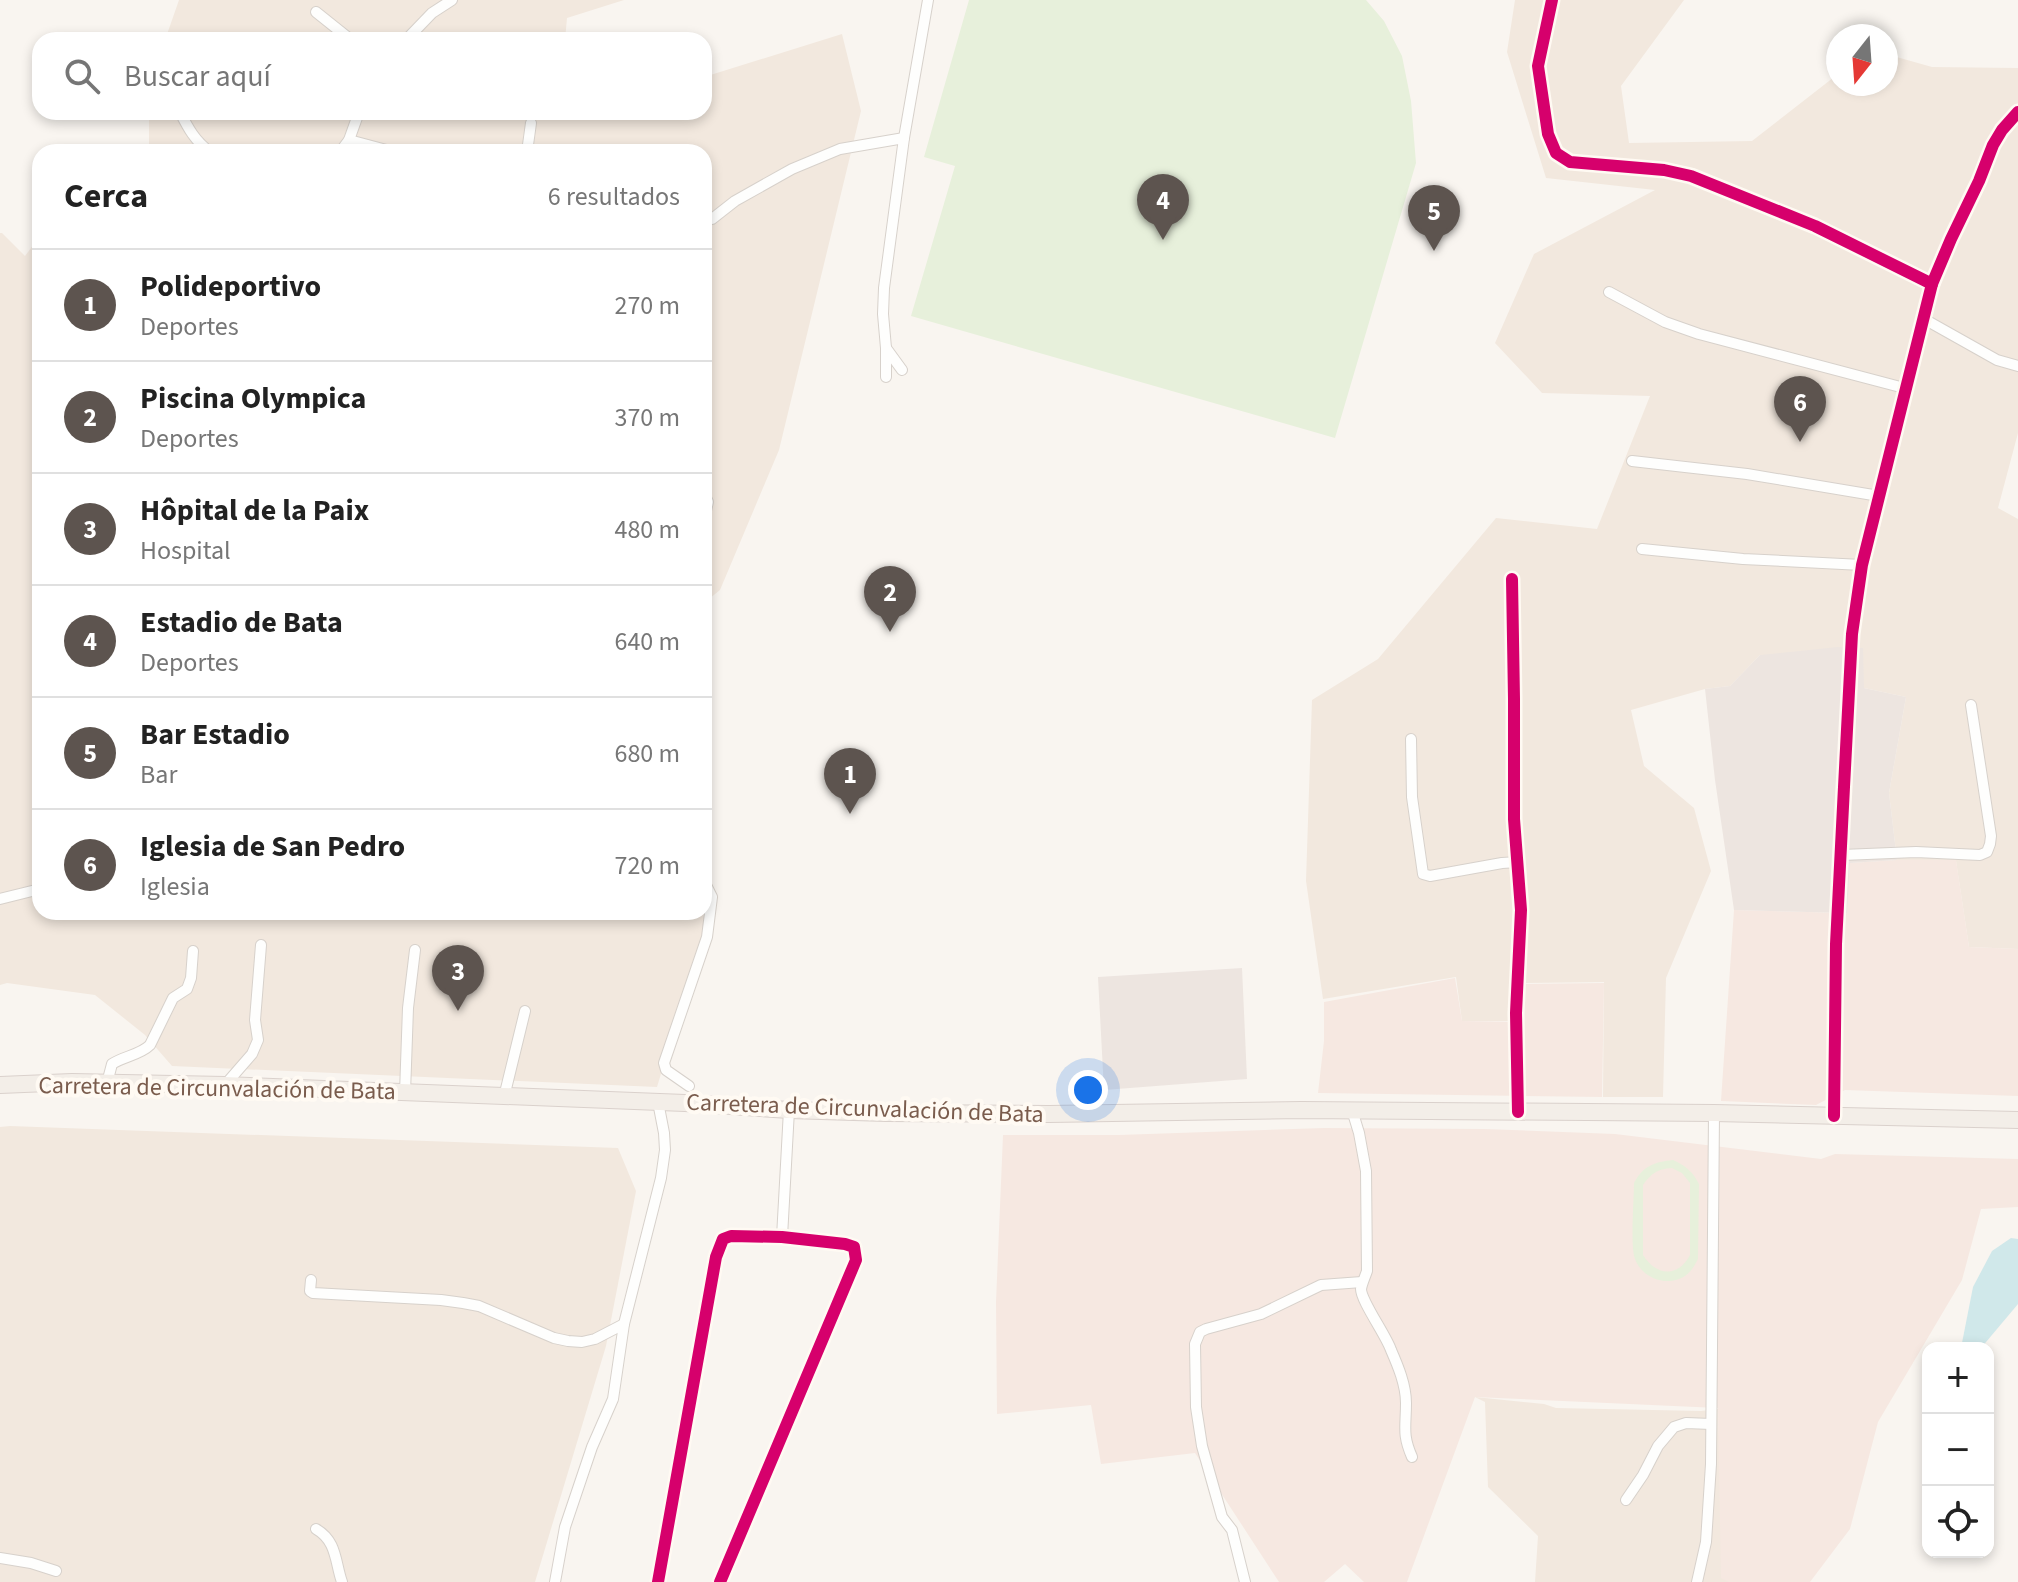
<!DOCTYPE html>
<html lang="es">
<head>
<meta charset="utf-8">
<style>
  body { margin:0; font-family:"Source Sans 3",sans-serif; background:#f6f6f6; color:#222 }
  .controls { position:absolute; right:24px; bottom:24px; display:grid; overflow:hidden; border-radius:16px; box-shadow:0 4px 12px #0003 }
  .controls button { width:72px; height:72px; display:grid; place-items:center; padding:0; border:0; border-bottom:2px solid #e0e0e0; background:#fff; color:#222; font:40px sans-serif }
  .compass { position:absolute; left:1826px; top:24px; width:72px; height:72px; border-radius:50%; background:#fff; box-shadow:0 4px 12px #0003; rotate:197deg }
  .you { position:absolute; left:1088px; top:1090px; width:28px; height:28px; margin:-20px; border:6px solid #fff; border-radius:50%; background:#1a73e8; box-shadow:0 0 0 12px #1a73e833 }
  .badge { display:grid; place-items:center; width:52px; height:52px; border-radius:50%; background:#5d544f; color:#fff; font-size:26px; font-weight:700 }
  .pin { position:absolute; translate:-50% -66px; filter:drop-shadow(0 2px 4px #0008) }
  .pin::after { content:''; position:absolute; top:42px; width:28px; height:24px; background:inherit; clip-path:polygon(0 0,100% 0,50% 100%) }
  .list { margin:0; padding:0; list-style:none }
  h2 { display:flex; justify-content:space-between; align-items:center; height:104px; margin:0; padding:0 32px; font-size:34px }
  h2 small { font-size:26px; font-weight:400; color:#767676 }
  .list li { display:grid; grid-template-columns:52px 1fr auto; gap:24px; align-items:center; box-sizing:border-box; height:112px; padding:0 32px; border-top:2px solid #e0e0e0 }
  .list b { display:block; font-size:30px; white-space:nowrap }
  .list p { margin:0; font-size:26px; white-space:nowrap; color:#767676 }
  .list em { font-size:26px; font-style:normal; color:#767676 }
  .icon { flex:none; width:44px; height:44px; fill:none; stroke:currentColor; stroke-width:2; stroke-linecap:round; stroke-linejoin:round }
  .map { position:relative; flex:none; width:2018px; height:1582px; overflow:hidden }
  .search { position:absolute; background:#fff; box-shadow:0 4px 12px #0003; left:32px; top:32px; width:680px; height:88px; display:flex; align-items:center; gap:20px; box-sizing:border-box; padding:0 28px; border-radius:24px; color:#767676; font-size:30px }
  .panel { position:absolute; background:#fff; box-shadow:0 4px 12px #0003; left:32px; top:144px; width:680px; height:776px; border-radius:24px }
  .map>svg:first-child { display:block }
  .residential { fill:#f2e8de }
  .commercial { fill:#f6e8e1 }
  .industrial { fill:#ede5e0 }
  .green { fill:#e7f0db; fill-rule:evenodd }
  .water { fill:#d0e8ea }
  .lines { fill:none; stroke-linecap:round; stroke-linejoin:round }
  .minor-casing { stroke:#d7d1cb; stroke-width:12 }
  .primary-casing { stroke:#dad1cc; stroke-width:18 }
  .minor { stroke:#fefefd; stroke-width:10 }
  .primary { stroke:#f3eee8; stroke-width:16 }
  .cycleway-casing { stroke:#fffaf3; stroke-width:17 }
  .cycleway { stroke:#d6006c; stroke-width:12 }
  .labels { text-anchor:middle; stroke-width:8; stroke-linejoin:round; paint-order:stroke }
  .street-label { font-size:24px; fill:#7a5c4d; stroke:#fffaf3 }
</style>
</head>
<body>
<div class="map">
<svg width="2018" height="1582" viewBox="0 0 2018 1582">
  <rect width="100%" height="100%" fill="#f9f5f0"/>
  <g class="residential">
    <path d="M179,0H624L567,18L565,40H165Z"/>
    <path d="M1515,0H1684L1621,86L1629,143L1752,141L1838,74V84H1886V54L1932,67L2018,68V433L1998,508L2018,519V949L1969,947L1956,861L1897,860L1889,793L1906,697L1864,688L1760,655L1730,686L1705,689L1631,710L1644,766L1694,808L1711,871L1666,978L1663,1097H1603L1604,982L1526,983L1524,1021H1462L1456,977L1323,999L1306,881L1312,700L1378,659L1496,518L1597,529L1650,396L1542,393L1495,343L1534,254L1655,190L1546,178L1507,52Z"/>
    <path d="M842,34L861,111L779,450L720,590L704,603V152H149V112H704V77Z"/>
    <path d="M0,233H2L25,256L40,236V912H416L441,916L443,912H703L705,928L657,1087L172,1066L145,1035L95,995L7,983L0,985Z"/>
    <path d="M10,1126L618,1148L636,1191L606,1346L535,1582H0V1127Z"/>
    <path d="M1475,1397L1544,1404L1556,1408L1701,1411L1718,1409L1724,1574L1737,1582H1535L1538,1536L1488,1487L1485,1402Z"/>
  </g>
  <g class="commercial">
    <path d="M1897,860H1956L1969,947L2018,949V1096L1845,1090L1816,1105L1721,1101L1734,910L1846,913L1850,863Z"/>
    <path d="M1455,978L1462,1021L1524,1022L1526,984L1604,983L1602,1097L1318,1093L1324,1041V1002Z"/>
    <path d="M1324,1128L1484,1129L1615,1134L1821,1159L1835,1154L2018,1159V1207L1981,1209L1962,1280L1878,1422L1850,1529L1810,1582H1729L1721,1578L1718,1408L1475,1397L1407,1582H1364L1345,1564L1324,1582H1279L1195,1453L1101,1464L1091,1405L997,1414L996,1302L1003,1135H1119Z"/>
  </g>
  <g class="industrial">
    <path d="M1838,647L1863,648L1864,688L1906,697L1889,793L1897,860L1850,863L1847,913L1734,910L1715,780L1705,689L1730,686L1760,655Z"/>
    <path d="M1242,968L1247,1079L1104,1090L1098,977Z"/>
  </g>
  <g class="green">
    <path d="M969,0H1366L1384,21L1402,56L1411,101L1416,163L1335,438L911,316L955,166L924,157Z"/>
    <path d="M1673,1160C1686,1166 1692,1171 1699,1184L1698,1259C1692,1271 1685,1280 1670,1281C1655,1282 1640,1273 1635,1259C1630,1245 1634,1200 1634,1183C1643,1166 1654,1162 1673,1160ZM1672,1168L1682,1173L1690,1183V1255C1678,1278 1656,1276 1643,1255V1185C1652,1173 1657,1169 1672,1168Z"/>
  </g>
  <path class="water" d="M2011,1238L2018,1239V1304L1981,1348H1961L1973,1287L1992,1251Z"/>
  <g class="lines">
    <defs>
      <g id="minor">
        <path d="M1552,0L1538,66L1548,134L1556,153L1570,162L1664,170L1691,176L1815,226L1932,284"/>
        <path d="M316,12L351,40"/>
        <path d="M406,40L432,13L452,0"/>
        <path d="M180,112C188,128 195,141 210,152"/>
        <path d="M349,140L394,152"/>
        <path d="M340,152L349,140L359,112"/>
        <path d="M527,152L531,123"/>
        <path d="M704,221L712,219L735,201L792,169L840,149L904,138"/>
        <path d="M1609,292L1665,322L1699,334L1908,389"/>
        <path d="M1924,319L1997,360L2018,366"/>
        <path d="M886,348L902,370"/>
        <path d="M886,377V348L883,314L884,288L904,138L928,0"/>
        <path d="M1632,461L1747,474L1879,496"/>
        <path d="M704,494L708,502L704,519"/>
        <path d="M1642,549L1743,559L1862,565"/>
        <path d="M1512,579L1514,699V819L1521,910L1516,1013L1518,1112"/>
        <path d="M1411,739L1412,797L1423,874L1430,876L1502,863L1518,862"/>
        <path d="M1842,855L1916,852L1980,855L1987,852L1990,844L1991,836L1971,705"/>
        <path d="M0,899L40,889"/>
        <path d="M107,1083L112,1064C124,1056 140,1055 150,1045L173,998L187,989L191,978L193,951"/>
        <path d="M225,1085L252,1054L258,1040L255,1020L261,945"/>
        <path d="M689,1086L666,1070L664,1063L707,937L712,897L704,881"/>
        <path d="M405,1093L408,1008L415,950"/>
        <path d="M504,1097L525,1011"/>
        <path d="M1352,1110L1359,1133L1366,1171L1367,1271C1365,1277 1362,1283 1361,1289C1361,1301 1386,1335 1391,1350C1398,1366 1406,1385 1406,1403C1406,1427 1402,1434 1412,1457"/>
        <path d="M1834,1116L1836,944L1844,787L1852,634L1862,565L1932,284L1951,239L1979,181L1993,145L2002,130L2018,112"/>
        <path d="M782,1237L789,1110"/>
        <path d="M311,1280L310,1291L313,1293L441,1300L463,1303L479,1306L554,1338L568,1341L582,1342L595,1339L624,1324"/>
        <path d="M1626,1500L1643,1475L1658,1446L1674,1427L1686,1423L1711,1424"/>
        <path d="M316,1529C337,1541 335,1562 342,1582"/>
        <path d="M0,1558L31,1563L56,1571"/>
        <path d="M555,1582L565,1527L592,1447L613,1399L624,1324L661,1178L665,1150L664,1133L658,1102"/>
        <path d="M658,1582L716,1257L723,1239L731,1236L782,1237L845,1244L854,1247L856,1260L720,1582"/>
        <path d="M1245,1582L1232,1530L1222,1517L1202,1446L1196,1407L1195,1344L1200,1332L1206,1329L1261,1314L1321,1285L1362,1282"/>
        <path d="M1697,1582L1706,1542L1711,1464L1714,1113"/>
      </g>
      <path id="primary" d="M0,1085L72,1082L225,1085L685,1103L789,1110L886,1113L1049,1114L1301,1110L1714,1113L2018,1120"/>
    </defs>
    <use href="#minor" class="minor-casing"/>
    <use href="#primary" class="primary-casing"/>
    <use href="#minor" class="minor"/>
    <use href="#primary" class="primary"/>
    <defs>
      <g id="cycleway">
        <path d="M1552,0L1538,66L1548,134L1556,153L1570,162L1664,170L1691,176L1815,226L1932,284"/>
        <path d="M1512,579L1514,699V819L1521,910L1516,1013L1518,1112"/>
        <path d="M1834,1116L1836,944L1844,787L1852,634L1862,565L1932,284L1951,239L1979,181L1993,145L2002,130L2018,112"/>
        <path d="M658,1582L716,1257L723,1239L731,1236L782,1237L845,1244L854,1247L856,1260L720,1582"/>
      </g>
    </defs>
    <use href="#cycleway" class="cycleway-casing"/>
    <use href="#cycleway" class="cycleway"/>
  </g>
  <g class="labels">
    <g class="street-label">
      <text transform="translate(217 1088) rotate(1)" y="8">Carretera de Circunvalación de Bata</text>
      <text transform="translate(865 1108) rotate(2)" y="8">Carretera de Circunvalación de Bata</text>
    </g>
  </g>
</svg>
<div class="controls">
<button>+</button>
<button>−</button>
<button><svg class="icon" aria-label="locate" viewBox="0 0 24 24"><circle cx="12" cy="12" r="6"/><path d="M12 2v4M12 18v4M2 12h4M18 12h4"/></svg></button>
</div>
<svg class="compass" viewBox="-18 -18 36 36"><path d="M0-13l5 13h-10z" fill="#e53935"/><path d="M0 13l5-13h-10z" fill="#767676"/></svg>
<div class="you"></div>
<div class="pin badge" style="left:850px;top:814px">1</div>
<div class="pin badge" style="left:890px;top:632px">2</div>
<div class="pin badge" style="left:458px;top:1011px">3</div>
<div class="pin badge" style="left:1163px;top:240px">4</div>
<div class="pin badge" style="left:1434px;top:251px">5</div>
<div class="pin badge" style="left:1800px;top:442px">6</div>
<div class="search"><svg class="icon" aria-label="search" viewBox="0 0 24 24"><circle cx="10" cy="10" r="6"/><path d="M15 15l6 6"/></svg>Buscar aquí</div>
<section class="panel">
<h2>Cerca<small>6 resultados</small></h2>
<ul class="list">
<li><span class="badge">1</span><div><b>Polideportivo</b><p>Deportes</p></div><em>270 m</em></li>
<li><span class="badge">2</span><div><b>Piscina Olympica</b><p>Deportes</p></div><em>370 m</em></li>
<li><span class="badge">3</span><div><b>Hôpital de la Paix</b><p>Hospital</p></div><em>480 m</em></li>
<li><span class="badge">4</span><div><b>Estadio de Bata</b><p>Deportes</p></div><em>640 m</em></li>
<li><span class="badge">5</span><div><b>Bar Estadio</b><p>Bar</p></div><em>680 m</em></li>
<li><span class="badge">6</span><div><b>Iglesia de San Pedro</b><p>Iglesia</p></div><em>720 m</em></li>
</ul>
</section>
</div>
</body>
</html>
